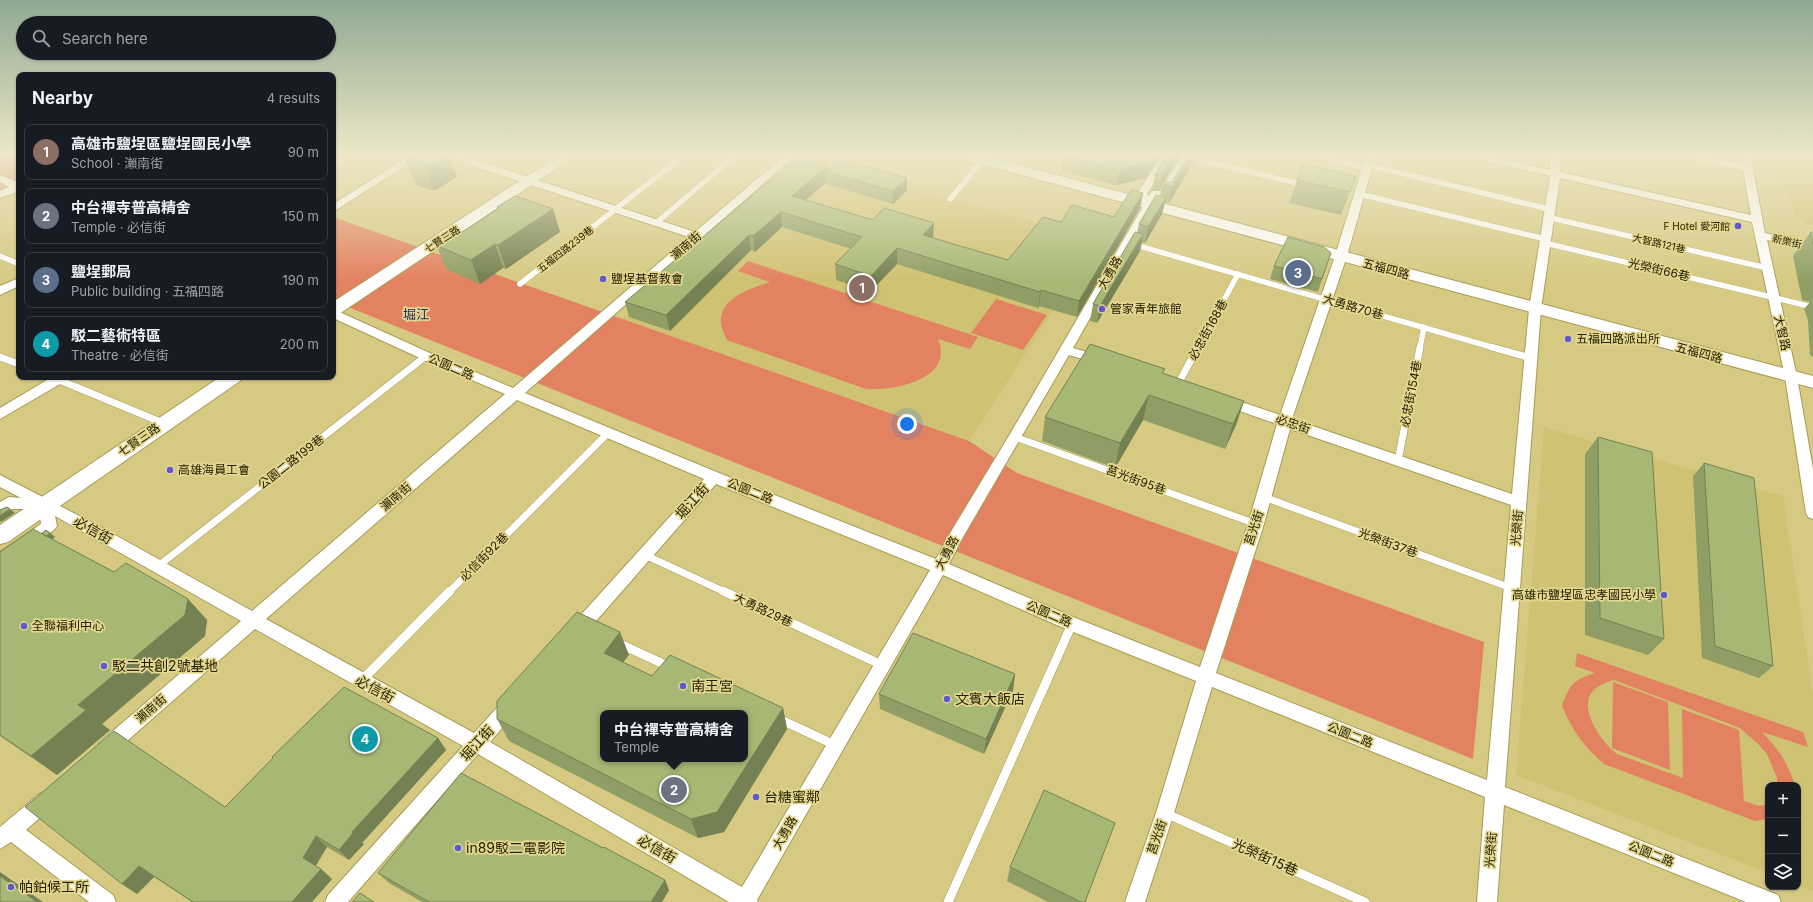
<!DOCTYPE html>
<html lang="en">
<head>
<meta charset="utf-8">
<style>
  body { margin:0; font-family:Inter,"Noto Sans TC",sans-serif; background:#20242c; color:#f1f3f6 }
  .controls { position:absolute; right:12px; bottom:12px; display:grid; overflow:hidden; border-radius:8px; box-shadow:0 1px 3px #0004 }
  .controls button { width:36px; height:36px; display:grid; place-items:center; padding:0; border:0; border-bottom:1px solid #363941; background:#171b24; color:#f1f3f6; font:20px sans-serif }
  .you { position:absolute; left:907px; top:424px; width:14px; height:14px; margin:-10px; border:3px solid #fff; border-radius:50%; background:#1a73e8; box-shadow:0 0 0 6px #1a73e833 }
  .badge { display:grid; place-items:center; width:26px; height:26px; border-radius:50%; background:#1a73e8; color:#fff; font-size:13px; font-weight:700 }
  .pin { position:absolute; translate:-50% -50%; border:2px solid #fff; box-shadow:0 1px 4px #0006 }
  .popup { position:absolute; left:600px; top:710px; width:148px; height:52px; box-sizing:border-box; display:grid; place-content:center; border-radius:8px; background:#171b24; filter:drop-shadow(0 1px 3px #0005); font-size:13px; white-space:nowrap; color:#9ea1a6 }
  .popup b { font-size:15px; color:#f1f3f6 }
  .popup::after { content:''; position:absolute; left:50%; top:100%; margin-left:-8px; border:8px solid transparent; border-top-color:#171b24 }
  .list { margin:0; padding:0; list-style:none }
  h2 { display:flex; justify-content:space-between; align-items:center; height:52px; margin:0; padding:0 16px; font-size:17px }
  h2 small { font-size:13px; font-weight:400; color:#9ea1a6 }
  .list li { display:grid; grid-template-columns:26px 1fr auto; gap:12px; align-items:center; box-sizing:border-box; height:56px; margin:0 8px 8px; padding:0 8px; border:1px solid #363941; border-radius:8px }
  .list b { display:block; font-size:15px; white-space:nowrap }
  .list p { margin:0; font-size:13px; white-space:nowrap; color:#9ea1a6 }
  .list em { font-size:13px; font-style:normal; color:#9ea1a6 }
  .icon { flex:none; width:22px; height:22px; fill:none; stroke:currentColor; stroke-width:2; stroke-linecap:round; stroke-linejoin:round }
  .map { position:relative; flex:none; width:1813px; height:902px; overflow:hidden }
  .search { position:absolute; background:#171b24; box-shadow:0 1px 3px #0004; left:16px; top:16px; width:320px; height:44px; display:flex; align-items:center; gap:10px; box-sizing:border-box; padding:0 14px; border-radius:22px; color:#9ea1a6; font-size:15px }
  .panel { position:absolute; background:#171b24; box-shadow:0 1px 3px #0004; left:16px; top:72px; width:320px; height:308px; border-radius:8px }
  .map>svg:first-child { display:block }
  .built { fill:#d0c273 }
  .green { fill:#e38260 }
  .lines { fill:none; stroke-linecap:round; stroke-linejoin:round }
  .lane-far2-casing { stroke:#a79b55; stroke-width:6 }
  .lane-far1-casing { stroke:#a79b55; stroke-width:8 }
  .lane-casing { stroke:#a79b55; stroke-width:10 }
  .street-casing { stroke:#a79b55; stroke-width:2 }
  .secondary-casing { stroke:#a79b55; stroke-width:2 }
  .lane-far2 { stroke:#fff; stroke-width:5.5 }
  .lane-far1 { stroke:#fff; stroke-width:7 }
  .lane { stroke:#fff; stroke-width:9 }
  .street { fill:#fff; fill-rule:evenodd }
  .secondary { fill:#fff; fill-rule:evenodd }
  .wall { fill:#909e65 }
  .shaded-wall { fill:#758152 }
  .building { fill:#a7b875; stroke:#758152; fill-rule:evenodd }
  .poi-dot { fill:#5e59d2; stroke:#e3d78f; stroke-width:1.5 }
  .labels { text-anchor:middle; stroke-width:3.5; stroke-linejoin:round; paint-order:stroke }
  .far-poi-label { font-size:10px; fill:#262104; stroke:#e3d78f; text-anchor:end }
  .far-street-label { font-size:10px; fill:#262104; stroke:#e3d78f }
  .street-label { font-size:12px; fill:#262104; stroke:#e3d78f }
  .poi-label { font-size:12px; fill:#262104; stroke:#e3d78f; text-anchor:start }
  .neighbourhood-label { font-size:13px; fill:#27255f; stroke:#e3d78f }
  .near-street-label { font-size:14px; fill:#262104; stroke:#e3d78f }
  .near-poi-label { font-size:14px; fill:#262104; stroke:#e3d78f; text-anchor:start }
</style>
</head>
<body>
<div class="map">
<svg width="1813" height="902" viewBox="0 0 1813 902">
  <rect width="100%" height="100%" fill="#d6ca83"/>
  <g class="built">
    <path d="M1776,154H1813V225L1807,224L1795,216L1779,169Z"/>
    <path d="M808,160L1078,234L1087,258L969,441L622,319Z"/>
    <path d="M1544,427L1783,496L1813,694V891L1798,885V785H1768V873L1516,775Z"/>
  </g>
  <g class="green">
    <path d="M0,154H19V182L0,190Z"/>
    <path d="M333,217L969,441L1017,473L1484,642L1473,759L333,301Z"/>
    <path d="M748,261L978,337L970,349L938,339C955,380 893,391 866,389L727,340C724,333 720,325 721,318C724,296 752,288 770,282L738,271Z"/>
    <path d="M996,299L1047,315L1023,350L971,333Z"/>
    <path d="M1577,653L1803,732L1808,747L1762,732C1780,751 1786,760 1795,785H1777V778L1767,754L1758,744L1740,728L1614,680C1606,682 1597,686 1592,692C1578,711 1603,743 1617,754L1705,786L1683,778L1682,709L1739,730L1744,801L1759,806L1768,804V819L1755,821L1604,764C1584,747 1572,730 1562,706C1570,684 1573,680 1595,673L1575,666Z"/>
    <path d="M1613,682L1668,702L1670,770L1612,748Z"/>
  </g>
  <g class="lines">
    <defs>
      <g id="lane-far2">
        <path d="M1313,154L1367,168"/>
        <path d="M1681,154L1747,168"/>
        <path d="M1192,158L1305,185"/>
        <path d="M333,162L346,154"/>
        <path d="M1368,165L1552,210"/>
        <path d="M1359,194L1545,239"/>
        <path d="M950,199L983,160"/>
        <path d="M1551,218L1767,268"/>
        <path d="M656,223L737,154"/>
        <path d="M1545,243L1813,307"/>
        <path d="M1132,244L1495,348"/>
        <path d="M0,256L19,264"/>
        <path d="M520,284L686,154"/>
        <path d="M1198,348L1238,274"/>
        <path d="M1420,348L1424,327"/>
      </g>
      <g id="lane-far1">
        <path d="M1491,347L1531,358"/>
        <path d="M0,357L19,364"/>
        <path d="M52,377L163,423"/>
        <path d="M1177,386L1198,347"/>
        <path d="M1015,437L1256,524"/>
        <path d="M1398,461L1420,347"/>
        <path d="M1264,497L1511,588"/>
        <path d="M645,555L725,592"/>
        <path d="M157,567L426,356"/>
        <path d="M449,592L608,433"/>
      </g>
      <g id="lane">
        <path d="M723,591L882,665"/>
        <path d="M618,643L670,667"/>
        <path d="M361,681L450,591"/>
        <path d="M777,718L835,745"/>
        <path d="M1165,813L1365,902"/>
        <path d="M948,902L1072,624"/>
      </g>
      <g id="street">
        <path d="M412,154H424L333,212V204Z"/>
        <path d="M442,154H458L695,232L786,154H797L525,393L719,473L936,559L952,530L1010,434L1145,203L1137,194L1163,154H1173L1147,194L1149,196L1152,191H1160L1183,154H1193L1167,197H1159L1073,348L1107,358L1108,361L1107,364L1102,365L1069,355L963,537L949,564L1078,619L1200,667L1248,524L1277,424L1219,404L1217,401L1219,398L1224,396L1280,415L1335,256L1363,165L1368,154H1378L1373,165L1347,256L1292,419L1512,494L1529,309L1550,176L1468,157L1463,154H1482L1550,170L1551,154H1561L1560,172L1751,215L1740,154H1750L1765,233L1813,244V250L1767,240L1797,377L1813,469V519L1808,517L1806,513L1785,377L1752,222L1560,178L1541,309L1505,787L1778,895L1781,902H1746L1504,805L1497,902H1477L1485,797L1212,687L1174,813L1145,902H1125L1156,813L1196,681L1066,629L943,575L757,900L758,902H729L478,754L348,902H325L328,895L463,746L255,629L112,754L106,756L100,754L97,748L100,742L241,621L55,516L57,526L54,530L5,564L0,566V552L41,524L39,509H12L0,515V502L9,497L21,498L0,487V475L97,525L252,611L505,394L422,359L333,318V309L430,353L513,388L689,237L443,156ZM517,400L704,479L570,627L568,632L570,637L576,639L582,637L716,484L930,570L742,887L490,742L515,713L518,707L515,701L509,699L503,701L474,733L266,619ZM1290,429L1511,505L1487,780L1216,673L1264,524Z"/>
        <path d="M983,154H994L987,162L983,163L978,160Z"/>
        <path d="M0,175L19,183V191L0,198V191L9,187L0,182Z"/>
        <path d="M19,278V286L0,295V286Z"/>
        <path d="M52,377H68L67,380L0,419V408Z"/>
        <path d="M45,792L52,795L54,801L52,807L26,830L113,895L116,902H89L11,842L0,849V827L38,795Z"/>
      </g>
      <g id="secondary">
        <path d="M561,154H578L339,314L333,315V302Z"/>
        <path d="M953,154H977L1813,376V388L955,157Z"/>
        <path d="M220,377H242L240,381L8,542L0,544V525Z"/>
      </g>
    </defs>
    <use href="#lane-far2" class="lane-far2-casing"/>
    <use href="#lane-far1" class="lane-far1-casing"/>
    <use href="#lane" class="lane-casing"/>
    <use href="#street" class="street-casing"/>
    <use href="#secondary" class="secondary-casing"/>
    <use href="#lane-far2" class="lane-far2"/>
    <use href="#lane-far1" class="lane-far1"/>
    <use href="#lane" class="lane"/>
    <use href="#street" class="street"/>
    <use href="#secondary" class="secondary"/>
  </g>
  <g class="wall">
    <path d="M404,154H449L457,177L434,191L416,185L406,162H408Z"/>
    <path d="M1065,154H1158L1156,162L1146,178L1116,185L1062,171L1063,156Z"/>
    <path d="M1167,154H1181L1164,182H1172L1193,163L1169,203L1165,202L1162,214L1145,243H1142L1140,251L1097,323L1090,321L1093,304L1137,233L1139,224L1160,196L1162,185L1159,190H1152L1155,175Z"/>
    <path d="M828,170L907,190L893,204L826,184V182L806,200L1008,260L1061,222L1114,217L1143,193L1140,208L1077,317L1039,306L1038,308L897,264L871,291L836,280L835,264L851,249L782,227L755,252L751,250L670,331L629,317L625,302Z"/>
    <path d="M1356,176L1341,215L1289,203L1297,180Z"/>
    <path d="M497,207L560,232L506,269L503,268L480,284L446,269L437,246L455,237L497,210Z"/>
    <path d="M1813,232V357L1810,355L1808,320L1804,309L1810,302L1802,300L1793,256L1810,233Z"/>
    <path d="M1274,266L1322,279L1318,292L1270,279Z"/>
    <path d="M1164,374L1244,401L1236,425L1225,449L1143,420L1115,468L1042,441L1045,417Z"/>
    <path d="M1598,437L1664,639L1648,655L1585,635V454Z"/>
    <path d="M1704,463L1773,666L1759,678L1702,658L1693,476Z"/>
    <path d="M42,533H50L55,537L52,539L114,572L188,599L207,620L205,636L102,724L110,730L57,775L0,736V552Z"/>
    <path d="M629,655L623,662L652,676L783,708L787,729L724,832L698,838L509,741L497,719Z"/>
    <path d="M1015,674L1013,690L984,754L880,709L879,694Z"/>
    <path d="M438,738L446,750L362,843L364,844L349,860L327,847L316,866L321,869L332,879L312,902H192L154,877L137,894L122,884L225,807L273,759L272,757Z"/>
    <path d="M1115,823L1085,902H1048L1007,881L1010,867Z"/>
    <path d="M603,848L665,880L669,890L662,902H422L389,883L378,873Z"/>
  </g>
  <g class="shaded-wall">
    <path d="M422,154H449L457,177L434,191L425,168Z"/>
    <path d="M1154,154H1157L1156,162L1146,178L1116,185L1119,170Z"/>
    <path d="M1175,154H1181L1159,190L1162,175Z"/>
    <path d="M1192,154H1195L1193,163L1169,203L1172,187Z"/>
    <path d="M828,165V173L826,172V182L794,211L792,196Z"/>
    <path d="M907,178V190L893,204V191Z"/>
    <path d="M1143,193L1140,208L1077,317L1079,301Z"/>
    <path d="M1166,198L1162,214L1145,243L1148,227Z"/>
    <path d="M553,209L560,232L506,269L498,245Z"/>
    <path d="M781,212L782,227L755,252L753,236Z"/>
    <path d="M934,223L933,238L923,235Z"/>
    <path d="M1143,234L1140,251L1097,323L1100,306Z"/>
    <path d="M749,235L751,250L670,331L666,315Z"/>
    <path d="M495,244L503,268L480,284L471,260Z"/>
    <path d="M897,248V264L871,291V276Z"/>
    <path d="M1041,290L1039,306L1038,308L1040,292Z"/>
    <path d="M1149,395L1143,420L1115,468L1120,443Z"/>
    <path d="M1244,401L1236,425L1225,449L1233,424Z"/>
    <path d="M10,509L15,513L1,522L0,521V516Z"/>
    <path d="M50,533L55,537L41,547L37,542Z"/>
    <path d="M188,599L207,620L205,636L102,724L110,730L57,775L31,756L78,705Z"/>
    <path d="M620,632L629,655L613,675L604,653Z"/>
    <path d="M1015,674L1013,690L984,754L986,739Z"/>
    <path d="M783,708L787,729L724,832L698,838L691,819Z"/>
    <path d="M438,738L446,750L362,843L364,844L349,860L339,850L352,832Z"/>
    <path d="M316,836L327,847L314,868L303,858Z"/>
    <path d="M139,866L154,877L137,894L122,884Z"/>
    <path d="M321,869L332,879L312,902H292Z"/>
    <path d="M0,872L43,902H37L0,876Z"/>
    <path d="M665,880L669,890L662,902H651Z"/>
  </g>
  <g class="building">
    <path d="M420,154H447L448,155L425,168L406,162Z"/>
    <path d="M1065,154H1154L1149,163L1119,170L1063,156Z"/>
    <path d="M1167,154H1175L1162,175H1155Z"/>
    <path d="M1189,154H1192L1172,187L1162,184L1163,182H1172Z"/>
    <path d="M798,157L828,165L792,196L873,220L884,208L934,223L923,235L1008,260L1043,217L1061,222L1072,205L1114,217L1131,190L1143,193L1079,301L1041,290L1040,292L897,248L871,276L835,264L862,237L781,212L753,236L749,235L666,315L625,302Z"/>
    <path d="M840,159L907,178L893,191L826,172Z"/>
    <path d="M1303,164L1356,176L1350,192L1297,180Z"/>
    <path d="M1156,195L1166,198L1148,227L1139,224Z"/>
    <path d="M515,196L553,209L498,245L495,244L471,260L437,246L453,236L455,237L499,208L497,207Z"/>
    <path d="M1135,232L1143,234L1100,306L1093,304Z"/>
    <path d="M1813,232V245L1810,233Z"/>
    <path d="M1288,237L1324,247L1331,253L1322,279L1274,266Z"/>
    <path d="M1090,344L1165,369L1162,373L1244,401L1233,424L1149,395L1120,443L1045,417Z"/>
    <path d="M1598,437L1652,452L1664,639L1600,618Z"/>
    <path d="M1704,463L1754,478L1773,666L1715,646Z"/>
    <path d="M7,507L10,509L0,516V510Z"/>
    <path d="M33,529L114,572L126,563L188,599L185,615L78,705L86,710L31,756L0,735V552Z"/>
    <path d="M46,530L50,533L46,536L42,533Z"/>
    <path d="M577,612L620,632L604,653L652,676L670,655L783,708L717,812L691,819L497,719V701ZM603,713H745V759H603Z"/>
    <path d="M913,633L1015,674L986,739L879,694Z"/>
    <path d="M344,687L438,738L352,832L353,833L339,850L316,836L303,858L321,869L292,902H193L139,866L122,884L25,807L114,731L225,807L273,758L272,757Z"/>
    <path d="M461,773L603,848L604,847L665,880L651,902H429L378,873Z"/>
    <path d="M1044,790L1115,823L1085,902H1081L1010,867Z"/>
    <path d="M0,876L37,902H0Z"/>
    <path d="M360,893L374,902H352Z"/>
  </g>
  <linearGradient id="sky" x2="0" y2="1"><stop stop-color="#8fa992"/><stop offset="0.55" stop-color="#ede7c7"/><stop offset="1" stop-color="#ede7c7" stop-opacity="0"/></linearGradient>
  <rect width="1813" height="281" fill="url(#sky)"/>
  <g class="poi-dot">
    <circle cx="1738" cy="226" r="4"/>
    <circle cx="603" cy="279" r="4"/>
    <circle cx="1102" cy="309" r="4"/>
    <circle cx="1568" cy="339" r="4"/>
    <circle cx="170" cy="470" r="4"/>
    <circle cx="1664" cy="595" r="4"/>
    <circle cx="24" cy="626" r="4"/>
    <circle cx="104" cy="666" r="4"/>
    <circle cx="683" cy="686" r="4"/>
    <circle cx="947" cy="699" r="4"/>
    <circle cx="756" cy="797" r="4"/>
    <circle cx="458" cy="848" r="4"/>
    <circle cx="11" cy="887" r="4"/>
  </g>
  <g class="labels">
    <g class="far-poi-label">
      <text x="1730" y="230">F Hotel 愛河館</text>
    </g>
    <g class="far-street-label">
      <text transform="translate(442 239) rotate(-33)" y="4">七賢三路</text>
      <text transform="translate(1787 241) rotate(13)" y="4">新樂街</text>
      <text transform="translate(1659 243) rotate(13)" y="4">大智路121巷</text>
      <text transform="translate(565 249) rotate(-38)" y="4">五福四路239巷</text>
    </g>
    <g class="street-label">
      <text transform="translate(686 246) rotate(-41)" y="4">瀨南街</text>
      <text transform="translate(1386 269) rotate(15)" y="4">五福四路</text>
      <text transform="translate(1659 270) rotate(13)" y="4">光榮街66巷</text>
      <text transform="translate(1110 273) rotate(-60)" y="4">大勇路</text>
      <text transform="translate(1353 307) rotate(16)" y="4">大勇路70巷</text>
      <text transform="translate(1208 330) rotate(-61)" y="4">必忠街168巷</text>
      <text transform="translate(1782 333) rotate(77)" y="4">大智路</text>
      <text transform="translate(1699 353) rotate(15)" y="4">五福四路</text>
      <text transform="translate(451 367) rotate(23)" y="4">公園二路</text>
      <text transform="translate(1411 394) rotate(-79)" y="4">必忠街154巷</text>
      <text transform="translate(1293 424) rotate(19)" y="4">必忠街</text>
      <text transform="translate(139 440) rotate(-35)" y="4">七賢三路</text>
      <text transform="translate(291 462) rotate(-38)" y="4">公園二路199巷</text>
      <text transform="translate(1136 480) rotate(20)" y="4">莒光街95巷</text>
      <text transform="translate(750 491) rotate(22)" y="4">公園二路</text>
      <text transform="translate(396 497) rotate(-41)" y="4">瀨南街</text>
      <text transform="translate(1254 528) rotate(-72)" y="4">莒光街</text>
      <text transform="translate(1517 528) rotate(-85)" y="4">光榮街</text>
      <text transform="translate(1388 543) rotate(20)" y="4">光榮街37巷</text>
      <text transform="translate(947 553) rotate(-62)" y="4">大勇路</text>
      <text transform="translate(484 557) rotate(-45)" y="4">必信街92巷</text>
      <text transform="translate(763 610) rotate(25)" y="4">大勇路29巷</text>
      <text transform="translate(1049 614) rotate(23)" y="4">公園二路</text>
      <text transform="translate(151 709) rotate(-41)" y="4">瀨南街</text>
      <text transform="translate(1350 735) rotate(22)" y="4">公園二路</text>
      <text transform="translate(785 833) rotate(-60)" y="4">大勇路</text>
      <text transform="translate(1157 837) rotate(-71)" y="4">莒光街</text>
      <text transform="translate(1491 850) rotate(-86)" y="4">光榮街</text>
      <text transform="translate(1651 854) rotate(22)" y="4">公園二路</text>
    </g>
    <g class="poi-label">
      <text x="611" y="283">鹽埕基督教會</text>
      <text x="1110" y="313">管家青年旅館</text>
      <text x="1576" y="343">五福四路派出所</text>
      <text x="178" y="474">高雄海員工會</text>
      <text x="1656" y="599" text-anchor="end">高雄市鹽埕區忠孝國民小學</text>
      <text x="32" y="630">全聯福利中心</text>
    </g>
    <g class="neighbourhood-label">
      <text x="416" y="319">堀江</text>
    </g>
    <g class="near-street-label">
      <text transform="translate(692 501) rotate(-48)" y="5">堀江街</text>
      <text transform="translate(93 530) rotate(29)" y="5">必信街</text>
      <text transform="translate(375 689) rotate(28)" y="5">必信街</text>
      <text transform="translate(477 743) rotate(-48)" y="5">堀江街</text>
      <text transform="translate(657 849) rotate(30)" y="5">必信街</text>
      <text transform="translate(1265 857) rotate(24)" y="5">光榮街15巷</text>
    </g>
    <g class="near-poi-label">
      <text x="112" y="671">駁二共創2號基地</text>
      <text x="691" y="691">南王宮</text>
      <text x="955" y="704">文賓大飯店</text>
      <text x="764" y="802">台糖蜜鄰</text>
      <text x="466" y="853">in89駁二電影院</text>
      <text x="19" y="892">帕鉑候工所</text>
    </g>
  </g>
</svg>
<div class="controls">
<button>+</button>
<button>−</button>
<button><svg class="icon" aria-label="layers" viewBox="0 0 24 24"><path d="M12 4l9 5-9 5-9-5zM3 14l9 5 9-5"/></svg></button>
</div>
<div class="you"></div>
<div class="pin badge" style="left:862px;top:288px;background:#8d6e63">1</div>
<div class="pin badge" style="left:674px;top:790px;background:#6b7280">2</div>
<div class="popup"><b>中台禪寺普高精舍</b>Temple</div>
<div class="pin badge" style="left:1298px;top:273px;background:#5c6f8a">3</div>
<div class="pin badge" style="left:365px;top:739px;background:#0f9aa8">4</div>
<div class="search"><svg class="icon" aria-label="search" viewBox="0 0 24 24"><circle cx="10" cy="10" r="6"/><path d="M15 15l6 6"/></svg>Search here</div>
<section class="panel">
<h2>Nearby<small>4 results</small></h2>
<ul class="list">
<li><span class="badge" style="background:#8d6e63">1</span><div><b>高雄市鹽埕區鹽埕國民小學</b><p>School · 瀨南街</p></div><em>90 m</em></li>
<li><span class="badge" style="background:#6b7280">2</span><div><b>中台禪寺普高精舍</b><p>Temple · 必信街</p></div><em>150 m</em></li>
<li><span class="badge" style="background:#5c6f8a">3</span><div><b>鹽埕郵局</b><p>Public building · 五福四路</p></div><em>190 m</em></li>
<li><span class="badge" style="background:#0f9aa8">4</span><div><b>駁二藝術特區</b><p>Theatre · 必信街</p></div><em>200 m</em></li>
</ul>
</section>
</div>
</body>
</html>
